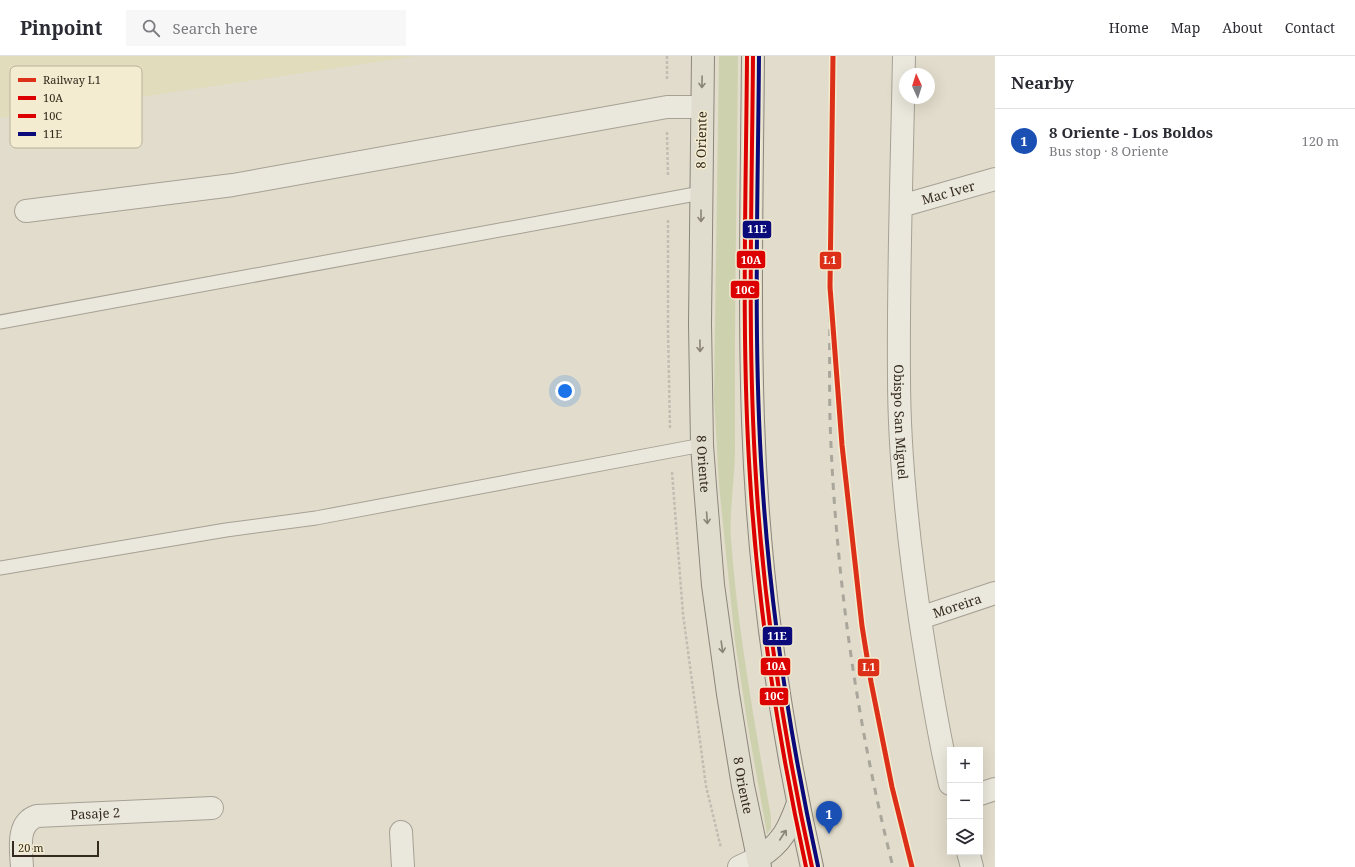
<!DOCTYPE html>
<html lang="en">
<head>
<meta charset="utf-8">
<style>
  body { margin:0; font-family:"Noto Serif",serif; background:#f7f7f7; color:#2b2b33 }
  .controls { position:absolute; right:12px; bottom:12px; display:grid; overflow:hidden; border-radius:0px; box-shadow:0 4px 16px #0002 }
  .controls button { width:36px; height:36px; display:grid; place-items:center; padding:0; border:0; border-bottom:1px solid #e1e1e2; background:#fff; color:#2b2b33; font:20px sans-serif }
  .compass { position:absolute; left:899px; top:12px; width:36px; height:36px; border-radius:50%; background:#fff; box-shadow:0 4px 16px #0002; rotate:356deg }
  .scale { position:absolute; left:12px; bottom:10px; width:87px; box-sizing:border-box; padding-left:4px; border:2px solid #342a1d; border-top:0; font-size:11px; line-height:14px; white-space:nowrap; color:#342a1d; -webkit-text-stroke:3px #f3ecd0; paint-order:stroke }
  .you { position:absolute; left:565px; top:335px; width:14px; height:14px; margin:-10px; border:3px solid #fff; border-radius:50%; background:#1a73e8; box-shadow:0 0 0 6px #1a73e833 }
  .badge { display:grid; place-items:center; width:26px; height:26px; border-radius:50%; background:#0f766e; color:#fff; font-size:13px; font-weight:700 }
  .pin { position:absolute; translate:-50% -33px; filter:drop-shadow(0 1px 2px #0008) }
  .pin::after { content:''; position:absolute; top:21px; width:14px; height:12px; background:inherit; clip-path:polygon(0 0,100% 0,50% 100%) }
  .list { margin:0; padding:0; list-style:none }
  h2 { display:flex; justify-content:space-between; align-items:center; height:52px; margin:0; padding:0 16px; font-size:17px }
  h2 small { font-size:13px; font-weight:400; color:#7c7c81 }
  .list li { display:grid; grid-template-columns:26px 1fr auto; gap:12px; align-items:center; box-sizing:border-box; height:64px; padding:0 16px; border-top:1px solid #e1e1e2 }
  .list b { display:block; font-size:15px; white-space:nowrap }
  .list p { margin:0; font-size:13px; white-space:nowrap; color:#7c7c81 }
  .list em { font-size:13px; font-style:normal; color:#7c7c81 }
  .icon { flex:none; width:22px; height:22px; fill:none; stroke:currentColor; stroke-width:2; stroke-linecap:round; stroke-linejoin:round }
  .map { position:relative; flex:none; width:995px; height:811px; overflow:hidden }
  header { display:flex; align-items:center; gap:24px; box-sizing:border-box; height:56px; padding:0 20px; background:#fff; border-bottom:1px solid #e1e1e2 }
  header strong { font-size:19px }
  nav { display:flex; gap:22px; margin-inline-start:auto; font-size:14px }
  .search { width:280px; height:36px; background:#f7f7f7; display:flex; align-items:center; gap:10px; box-sizing:border-box; padding:0 14px; border-radius:0px; color:#7c7c81; font-size:15px }
  main { display:flex }
  aside { flex:1; background:#fff }
  .map>svg:first-child { display:block }
  .farmland { fill:#e0dcbc }
  .green { fill:#ced1ae }
  .lines { fill:none; stroke-linecap:round; stroke-linejoin:round }
  .lane-casing { stroke:#a6a194; stroke-width:15 }
  .street-casing { stroke:#a6a194; stroke-width:24 }
  .primary-casing { stroke:#8c867b; stroke-width:24 }
  .path { stroke:#c2bdb3; stroke-width:2.5; stroke-dasharray:3 2; stroke-linecap:butt }
  .lane { stroke:#eae7dc; stroke-width:13 }
  .street { stroke:#eae7dc; stroke-width:22 }
  .primary { stroke:#e1ddce; stroke-width:22 }
  .rail { stroke:#a9a69c; stroke-width:3; stroke-dasharray:7 7; stroke-linecap:butt }
  .bus-1-casing { stroke:#f3ecd0; stroke-width:7 }
  .bus-2-casing { stroke:#f3ecd0; stroke-width:7 }
  .bus-3-casing { stroke:#f3ecd0; stroke-width:7 }
  .bus-1 { stroke:#d00; stroke-width:4 }
  .bus-2 { stroke:#d00; stroke-width:4 }
  .bus-3 { stroke:#0a0a7a; stroke-width:4 }
  .rail-1-casing { stroke:#f3ecd0; stroke-width:8 }
  .rail-1 { stroke:#dd3018; stroke-width:5 }
  .oneway { stroke:#8a8476 }
  .labels { text-anchor:middle; stroke-width:3; stroke-linejoin:round; paint-order:stroke }
  .street-label { font-size:13px; fill:#342a1d; stroke:#f3ecd0 }
  .key { fill:#f3ecd0; stroke:#bab29a; stroke-width:1 }
  .key-label { font-size:11px; fill:#342a1d }
  .line-badge { stroke:#f3ecd0; stroke-width:1.5 }
  .badge-label { font-size:11px; text-anchor:middle; font-weight:bold; fill:#fff }
</style>
</head>
<body>
<header>
<strong>Pinpoint</strong>
<div class="search"><svg class="icon" aria-label="search" viewBox="0 0 24 24"><circle cx="10" cy="10" r="6"/><path d="M15 15l6 6"/></svg>Search here</div>
<nav><a>Home</a><a>Map</a><a>About</a><a>Contact</a></nav>
</header>
<main>
<div class="map">
<svg width="995" height="811" viewBox="0 0 995 811">
  <rect width="100%" height="100%" fill="#e1dccb"/>
  <path class="farmland" d="M0,0H416L0,62Z"/>
  <path class="green" d="M719,0H738C737,131 734,261 735,392C735,423 729,453 731,484C738,577 755,669 771,761V772L767,778L748,671L735,585L719,429L714,340Z"/>
  <g class="lines">
    <defs>
      <g id="lane">
        <path d="M0,266L701,137"/>
        <path d="M0,512L226,474L316,462L702,389"/>
      </g>
      <g id="street">
        <path id="s1" d="M904,0C902,107 898,213 899,320C899,405 909,491 922,576C930,627 938,677 950,728"/>
        <path id="s2" d="M901,150L995,123"/>
        <path d="M26,155L233,129L667,51H702"/>
        <path id="s3" d="M920,562L995,537"/>
        <path d="M980,738L995,733"/>
        <path d="M401,776L403,811"/>
        <path d="M968,796L972,811"/>
        <path id="s4" d="M22,811C21,793 16,767 37,760L212,752"/>
        <path d="M739,811L758,802"/>
      </g>
      <g id="primary">
        <path id="s5" d="M703,0L700,268L702,389L705,430L713,529L728,638L743,730L760,811"/>
        <path d="M753,0C752,121 749,243 753,365C758,515 779,665 812,811"/>
        <path d="M758,802C782,788 789,772 798,747"/>
      </g>
    </defs>
    <use href="#lane" class="lane-casing"/>
    <use href="#street" class="street-casing"/>
    <use href="#primary" class="primary-casing"/>
    <g class="path">
      <path d="M667,0V25"/>
      <path d="M667,76L668,121"/>
      <path d="M668,164V275L670,373"/>
      <path d="M672,416L683,558L706,730L721,792"/>
    </g>
    <use href="#lane" class="lane"/>
    <use href="#street" class="street"/>
    <use href="#primary" class="primary"/>
    <path class="rail" d="M830,231C830,275 829,319 830,364C835,514 856,665 893,811"/>
    <defs>
      <path id="bus-1" d="M753,0C752,141 747,282 756,422C764,553 784,683 812,811"/>
      <path id="bus-2" d="M747,0C746,141 741,282 750,422C758,553 778,683 806,811"/>
      <path id="bus-3" d="M759,0C758,140 753,281 762,421C770,552 790,682 818,810"/>
    </defs>
    <use href="#bus-1" class="bus-1-casing"/>
    <use href="#bus-2" class="bus-2-casing"/>
    <use href="#bus-3" class="bus-3-casing"/>
    <use href="#bus-1" class="bus-1"/>
    <use href="#bus-2" class="bus-2"/>
    <use href="#bus-3" class="bus-3"/>
    <defs>
      <path id="rail-1" d="M833,0L830,231L842,389L862,570L871,626L892,731L912,811"/>
    </defs>
    <use href="#rail-1" class="rail-1-casing"/>
    <use href="#rail-1" class="rail-1"/>
  </g>
  <defs><path id="oneway-shaft" d="M-6 0H5M1.5-3L5.5 0L1.5 3" fill="none" stroke-width="1.6" stroke-linecap="round" stroke-linejoin="round"/></defs>
  <g class="oneway">
    <use href="#oneway-shaft" transform="translate(702 26) rotate(91)"/>
    <use href="#oneway-shaft" transform="translate(701 160) rotate(90)"/>
    <use href="#oneway-shaft" transform="translate(700 290) rotate(89)"/>
    <use href="#oneway-shaft" transform="translate(707 462) rotate(86)"/>
    <use href="#oneway-shaft" transform="translate(722 591) rotate(82)"/>
    <use href="#oneway-shaft" transform="translate(783 779) rotate(-57)"/>
  </g>
  <g class="labels">
    <g class="street-label">
      <text transform="translate(701 84) rotate(-89)" y="5">8 Oriente</text>
      <text dy="5" stroke="none"><textPath href="#s2" startOffset="49">Mac Iver</textPath></text>
      <text dy="5" stroke="none"><textPath href="#s1" startOffset="366">Obispo San Miguel</textPath></text>
      <text dy="5" stroke="none"><textPath href="#s5" startOffset="408">8 Oriente</textPath></text>
      <text dy="5" stroke="none"><textPath href="#s3" startOffset="39">Moreira</textPath></text>
      <text dy="5" stroke="none"><textPath href="#s5" startOffset="732">8 Oriente</textPath></text>
      <text dy="5" stroke="none"><textPath href="#s4" startOffset="116">Pasaje 2</textPath></text>
    </g>
  </g>
  <rect x="10" y="10" width="132" height="82" rx="6" class="key"/>
  <rect x="18" y="22" width="18" height="4" fill="#dd3018"/>
  <rect x="18" y="40" width="18" height="4" fill="#d00"/>
  <rect x="18" y="58" width="18" height="4" fill="#d00"/>
  <rect x="18" y="76" width="18" height="4" fill="#0a0a7a"/>
  <g class="key-label">
    <text x="43" y="28">Railway L1</text>
    <text x="43" y="46">10A</text>
    <text x="43" y="64">10C</text>
    <text x="43" y="82">11E</text>
  </g>
  <g class="line-badge">
    <rect x="742" y="164" width="30" height="19" rx="4" fill="#0a0a7a"/>
    <rect x="736" y="194" width="30" height="19" rx="4" fill="#d00"/>
    <rect x="819" y="195" width="23" height="19" rx="4" fill="#dd3018"/>
    <rect x="730" y="224" width="30" height="19" rx="4" fill="#d00"/>
    <rect x="762" y="570" width="31" height="20" rx="4" fill="#0a0a7a"/>
    <rect x="760" y="601" width="31" height="19" rx="4" fill="#d00"/>
    <rect x="857" y="602" width="23" height="19" rx="4" fill="#dd3018"/>
    <rect x="759" y="631" width="30" height="19" rx="4" fill="#d00"/>
  </g>
  <g class="badge-label">
    <text x="757" y="177">11E</text>
    <text x="751" y="208">10A</text>
    <text x="830" y="208">L1</text>
    <text x="745" y="238">10C</text>
    <text x="777" y="584">11E</text>
    <text x="776" y="614">10A</text>
    <text x="869" y="615">L1</text>
    <text x="774" y="644">10C</text>
  </g>
</svg>
<div class="controls">
<button>+</button>
<button>−</button>
<button><svg class="icon" aria-label="layers" viewBox="0 0 24 24"><path d="M12 4l9 5-9 5-9-5zM3 14l9 5 9-5"/></svg></button>
</div>
<svg class="compass" viewBox="-18 -18 36 36"><path d="M0-13l5 13h-10z" fill="#e53935"/><path d="M0 13l5-13h-10z" fill="#7c7c81"/></svg>
<div class="scale">20 m</div>
<div class="you"></div>
<div class="pin badge" style="left:829px;top:778px;background:#1a4fb4">1</div>
</div>
<aside>
<h2>Nearby<small></small></h2>
<ul class="list">
<li><span class="badge" style="background:#1a4fb4">1</span><div><b>8 Oriente - Los Boldos</b><p>Bus stop · 8 Oriente</p></div><em>120 m</em></li>
</ul>
</aside>
</main>
</body>
</html>
